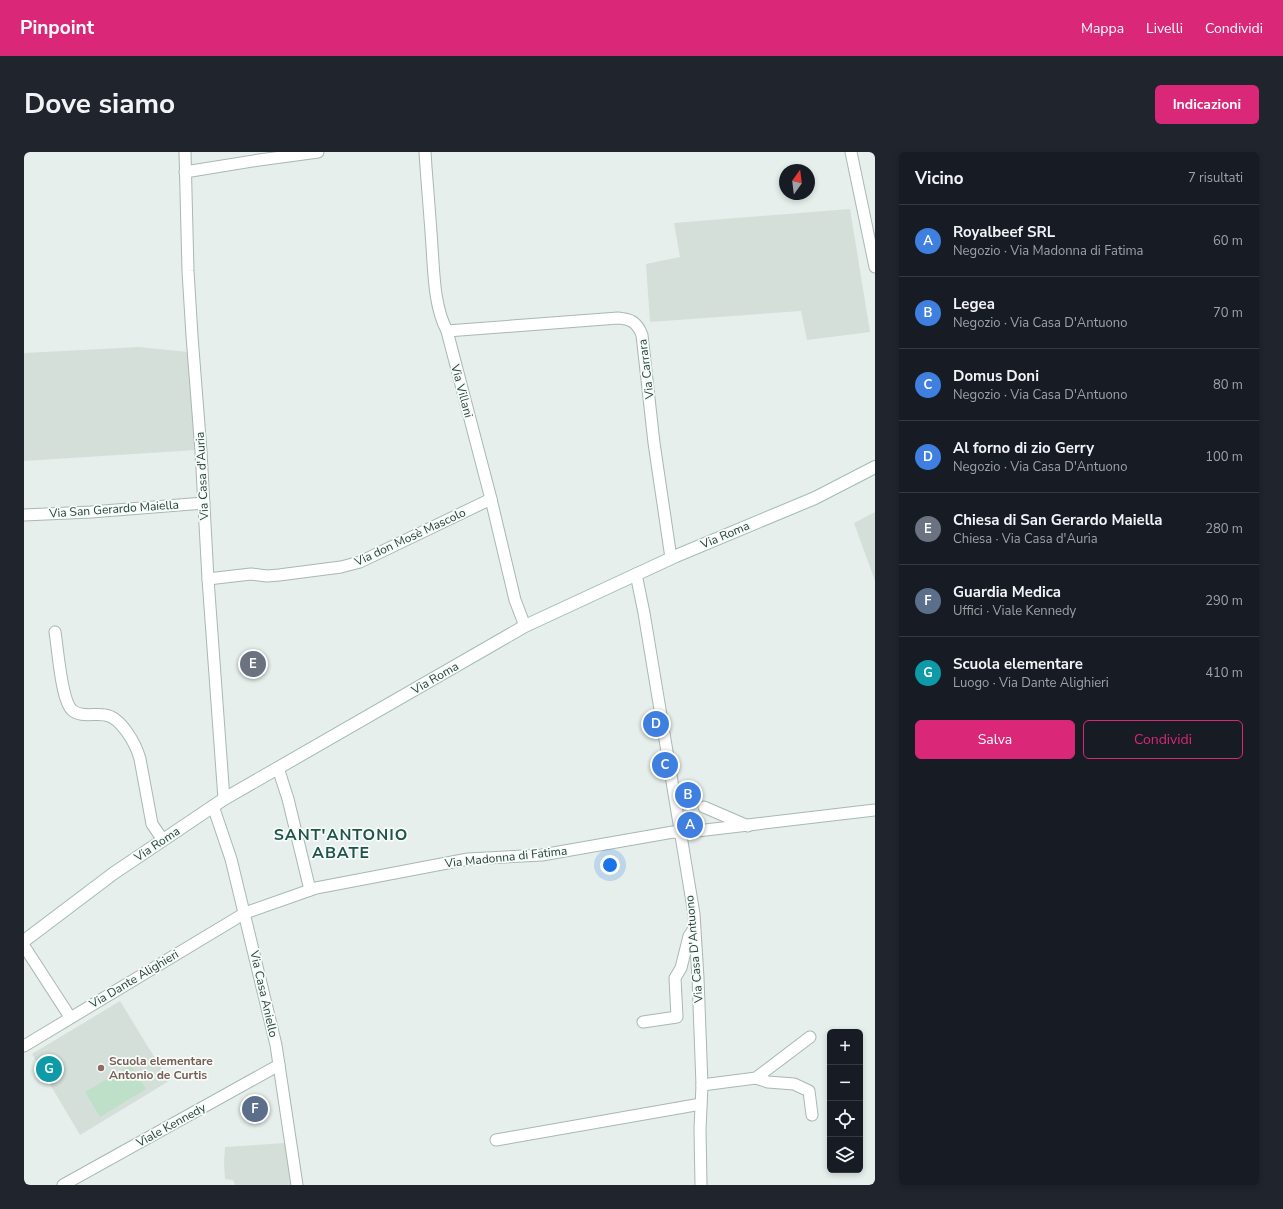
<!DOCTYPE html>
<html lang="it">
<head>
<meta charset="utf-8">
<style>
  body { margin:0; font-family:"Nunito Sans",sans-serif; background:#20242c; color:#f1f3f6 }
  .controls { position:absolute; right:12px; bottom:12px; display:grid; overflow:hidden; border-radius:6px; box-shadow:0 2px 6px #0003 }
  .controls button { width:36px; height:36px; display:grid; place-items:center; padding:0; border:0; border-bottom:1px solid #363941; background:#171b24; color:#f1f3f6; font:20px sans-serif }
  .compass { position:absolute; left:755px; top:12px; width:36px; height:36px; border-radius:50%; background:#171b24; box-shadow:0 2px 6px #0003; rotate:14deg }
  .you { position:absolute; left:586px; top:713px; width:14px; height:14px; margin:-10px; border:3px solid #fff; border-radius:50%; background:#1a73e8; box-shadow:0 0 0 6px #1a73e833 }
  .badge { display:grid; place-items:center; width:26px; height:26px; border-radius:50%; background:#db2777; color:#fff; font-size:13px; font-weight:700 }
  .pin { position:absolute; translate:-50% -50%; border:2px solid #fff; box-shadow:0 1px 4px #0006 }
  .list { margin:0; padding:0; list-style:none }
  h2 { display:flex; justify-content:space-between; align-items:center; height:52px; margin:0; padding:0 16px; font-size:17px }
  h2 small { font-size:13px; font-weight:400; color:#9ea1a6 }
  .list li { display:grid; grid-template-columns:26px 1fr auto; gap:12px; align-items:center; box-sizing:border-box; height:72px; padding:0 16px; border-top:1px solid #363941 }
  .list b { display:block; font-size:15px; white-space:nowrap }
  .list p { margin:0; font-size:13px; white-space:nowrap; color:#9ea1a6 }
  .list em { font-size:13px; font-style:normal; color:#9ea1a6 }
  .actions { display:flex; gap:8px; padding:12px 16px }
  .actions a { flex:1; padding:9px 0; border:1px solid #db2777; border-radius:6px; text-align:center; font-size:14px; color:#db2777 }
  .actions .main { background:#db2777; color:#fff }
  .icon { flex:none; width:22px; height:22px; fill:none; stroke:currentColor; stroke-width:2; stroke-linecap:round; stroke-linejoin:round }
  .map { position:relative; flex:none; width:851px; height:1033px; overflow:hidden; border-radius:6px }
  header { display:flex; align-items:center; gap:24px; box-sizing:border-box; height:56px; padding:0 20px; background:#db2777; color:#fff }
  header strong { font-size:19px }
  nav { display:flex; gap:22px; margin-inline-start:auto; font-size:14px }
  .intro { display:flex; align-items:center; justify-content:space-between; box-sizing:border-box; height:96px; padding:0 24px }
  h1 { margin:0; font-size:28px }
  .button { padding:10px 18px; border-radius:6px; background:#db2777; color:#fff; font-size:14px; font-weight:700 }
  main { display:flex; gap:24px; padding:0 24px }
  aside { flex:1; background:#171b24; border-radius:6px; box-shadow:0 2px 6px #0003 }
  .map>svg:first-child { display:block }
  .built { fill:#d4dfda }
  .green { fill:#bfe0c8 }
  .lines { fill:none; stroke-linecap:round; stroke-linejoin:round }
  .street-casing { stroke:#a8b8b2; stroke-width:13 }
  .secondary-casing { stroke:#a4bbb3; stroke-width:14 }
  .street { stroke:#fff; stroke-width:11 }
  .secondary { stroke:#fff; stroke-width:12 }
  .education-dot { fill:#8d6e63; stroke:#f7fbf9; stroke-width:1.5 }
  .labels { text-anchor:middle; stroke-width:3.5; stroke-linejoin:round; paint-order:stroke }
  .street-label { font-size:12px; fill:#24423a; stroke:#f7fbf9 }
  .education-label { font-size:12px; font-weight:bold; fill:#785e54; stroke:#f7fbf9; text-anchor:start }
  .district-label { font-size:16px; font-weight:bold; letter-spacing:1px; fill:#1f5548; stroke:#f7fbf9 }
</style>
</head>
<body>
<header>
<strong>Pinpoint</strong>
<nav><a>Mappa</a><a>Livelli</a><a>Condividi</a></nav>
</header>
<div class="intro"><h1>Dove siamo</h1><a class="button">Indicazioni</a></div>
<main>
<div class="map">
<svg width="851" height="1033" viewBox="0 0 851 1033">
  <rect width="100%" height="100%" fill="#e6efeb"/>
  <g class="built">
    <path d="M826,57L846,180L783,188L777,159L626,170L622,112L656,105L650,71Z"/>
    <path d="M115,195L164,200L172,298L0,309V201Z"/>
    <path d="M851,360V429L830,371Z"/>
    <path d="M96,849L145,929L56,983L8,902Z"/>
    <path d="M262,991L269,1033H211L209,1028L201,1027L200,1010L201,995Z"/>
  </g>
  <path class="green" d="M107,913L122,937L76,965L61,940Z"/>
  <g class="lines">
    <defs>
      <g id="street">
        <path d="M161,0L164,119L168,184L177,299L184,427L200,647"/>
        <path d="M401,0C403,32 406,63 408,95C410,122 410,154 423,179L467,347L491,448L501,474"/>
        <path d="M827,0L851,115"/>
        <path d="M161,20L235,8L294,0"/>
        <path d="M423,179L594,166C607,167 613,170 618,183L630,291L647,406"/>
        <path d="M0,363L67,360L180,351"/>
        <path d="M612,422L620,461L670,762L674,826L678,933L676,977L677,1033"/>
        <path d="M184,427L227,422L243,424L255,423L317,415L336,410L467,347"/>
        <path d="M31,480C34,497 37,548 48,558C56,566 71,561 81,563C97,565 112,592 116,607L128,672L139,688"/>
        <path d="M254,616L264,647L286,738"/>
        <path d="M189,654L207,707L252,893L273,1033"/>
        <path d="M680,655L724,674"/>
        <path d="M0,794L46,865"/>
        <path d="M619,870L653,865L651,826L657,816L665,784L669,778"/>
        <path d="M0,894L221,761L292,736L444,707L518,703L649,680L656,681L851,658"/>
        <path d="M732,926L744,930L770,932L785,939L788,963"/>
        <path d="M678,933L732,926L786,885"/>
        <path d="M472,988L677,952"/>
        <path d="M39,1033L255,913"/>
      </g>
      <path id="secondary" d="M0,789L90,721L200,647L501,474L652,404L791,346L851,315"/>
    </defs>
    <use href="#street" class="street-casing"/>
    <use href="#secondary" class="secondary-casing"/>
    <use href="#street" class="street"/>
    <use href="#secondary" class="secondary"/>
  </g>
  <circle class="education-dot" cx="77" cy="916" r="4"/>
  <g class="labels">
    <g class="street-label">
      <text transform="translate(622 217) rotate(-97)" y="4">Via Carrara</text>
      <text transform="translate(438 239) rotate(75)" y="4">Via Villani</text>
      <text transform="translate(178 324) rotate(-93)" y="4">Via Casa d'Auria</text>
      <text transform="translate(90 357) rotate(-4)" y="4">Via San Gerardo Maiella</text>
      <text transform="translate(701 383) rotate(-23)" y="4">Via Roma</text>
      <text transform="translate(386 385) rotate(-25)" y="4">Via don Mosè Mascolo</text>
      <text transform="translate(411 526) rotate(-30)" y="4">Via Roma</text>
      <text transform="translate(133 692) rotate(-34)" y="4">Via Roma</text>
      <text transform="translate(482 705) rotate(-6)" y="4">Via Madonna di Fatima</text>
      <text transform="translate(670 797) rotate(-95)" y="4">Via Casa D'Antuono</text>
      <text transform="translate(110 827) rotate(-31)" y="4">Via Dante Alighieri</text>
      <text transform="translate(240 842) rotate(77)" y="4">Via Casa Aniello</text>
      <text transform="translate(147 973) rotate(-29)" y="4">Viale Kennedy</text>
    </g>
    <g class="education-label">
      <text x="85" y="913">Scuola elementare<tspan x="85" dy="14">Antonio de Curtis</tspan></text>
    </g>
    <g class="district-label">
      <text x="317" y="688">SANT'ANTONIO<tspan x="317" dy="18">ABATE</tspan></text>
    </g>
  </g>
</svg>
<div class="controls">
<button>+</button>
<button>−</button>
<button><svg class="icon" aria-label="locate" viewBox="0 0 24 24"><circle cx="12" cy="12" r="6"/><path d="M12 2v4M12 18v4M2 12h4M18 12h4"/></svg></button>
<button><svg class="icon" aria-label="layers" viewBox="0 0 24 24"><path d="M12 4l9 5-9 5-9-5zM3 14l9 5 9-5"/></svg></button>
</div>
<svg class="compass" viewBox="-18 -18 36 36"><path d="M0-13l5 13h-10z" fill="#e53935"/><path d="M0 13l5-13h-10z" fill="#9ea1a6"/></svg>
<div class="you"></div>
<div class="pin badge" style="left:666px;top:673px;background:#3f7fe0">A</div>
<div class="pin badge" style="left:664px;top:643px;background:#3f7fe0">B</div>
<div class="pin badge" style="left:641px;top:613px;background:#3f7fe0">C</div>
<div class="pin badge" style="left:632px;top:572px;background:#3f7fe0">D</div>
<div class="pin badge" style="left:229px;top:512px;background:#6b7280">E</div>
<div class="pin badge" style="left:231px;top:957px;background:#5c6f8a">F</div>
<div class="pin badge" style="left:25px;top:917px;background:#0f9aa8">G</div>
</div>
<aside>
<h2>Vicino<small>7 risultati</small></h2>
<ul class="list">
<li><span class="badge" style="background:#3f7fe0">A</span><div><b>Royalbeef SRL</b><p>Negozio · Via Madonna di Fatima</p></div><em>60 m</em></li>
<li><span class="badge" style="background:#3f7fe0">B</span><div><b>Legea</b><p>Negozio · Via Casa D'Antuono</p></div><em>70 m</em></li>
<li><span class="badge" style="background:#3f7fe0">C</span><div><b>Domus Doni</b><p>Negozio · Via Casa D'Antuono</p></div><em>80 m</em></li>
<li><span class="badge" style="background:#3f7fe0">D</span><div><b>Al forno di zio Gerry</b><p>Negozio · Via Casa D'Antuono</p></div><em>100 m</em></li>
<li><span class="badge" style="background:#6b7280">E</span><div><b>Chiesa di San Gerardo Maiella</b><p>Chiesa · Via Casa d'Auria</p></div><em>280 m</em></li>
<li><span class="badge" style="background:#5c6f8a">F</span><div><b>Guardia Medica</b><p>Uffici · Viale Kennedy</p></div><em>290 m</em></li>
<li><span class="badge" style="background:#0f9aa8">G</span><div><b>Scuola elementare</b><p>Luogo · Via Dante Alighieri</p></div><em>410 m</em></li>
</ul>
<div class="actions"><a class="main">Salva</a><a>Condividi</a></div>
</aside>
</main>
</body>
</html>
